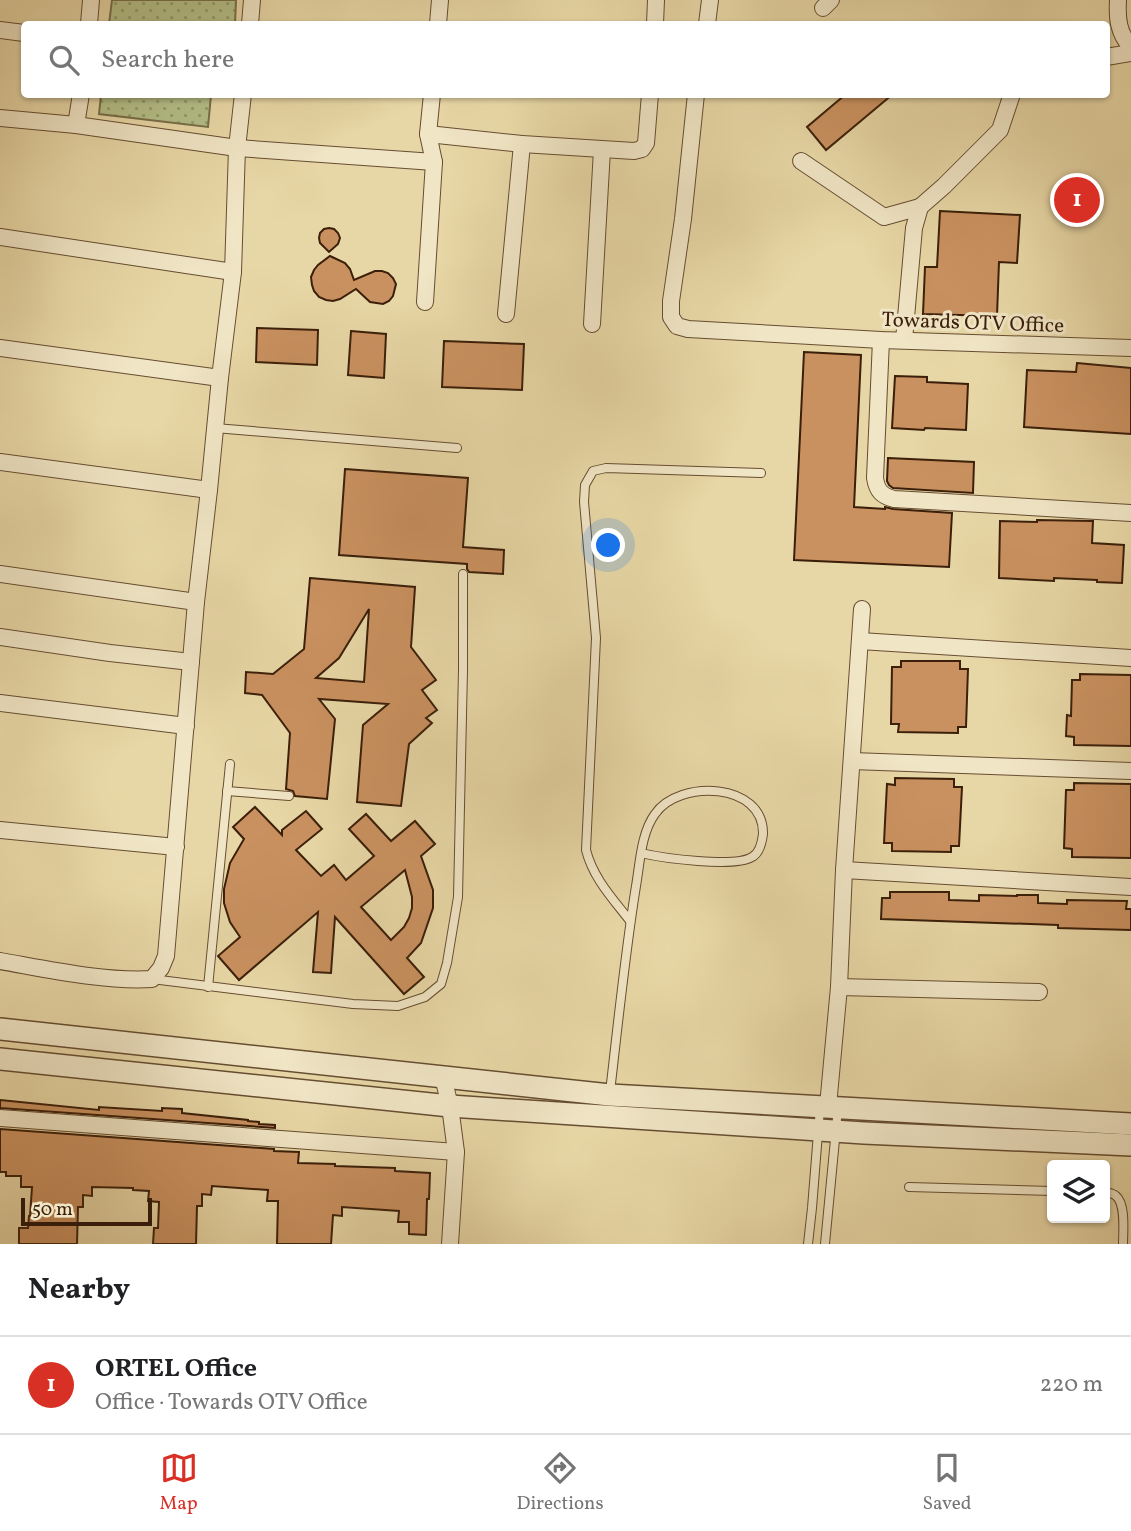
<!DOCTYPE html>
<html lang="en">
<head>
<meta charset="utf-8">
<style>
  body { margin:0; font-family:Vollkorn,serif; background:#f6f6f6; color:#202124 }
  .controls { position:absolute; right:21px; bottom:21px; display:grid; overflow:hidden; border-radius:7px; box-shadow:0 2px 5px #0004 }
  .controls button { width:63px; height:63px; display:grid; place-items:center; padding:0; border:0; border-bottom:2px solid #e0e0e0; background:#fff; color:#202124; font:35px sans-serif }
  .scale { position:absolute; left:21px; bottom:18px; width:131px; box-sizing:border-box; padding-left:7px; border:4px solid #3b1f0a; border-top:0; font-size:19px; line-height:24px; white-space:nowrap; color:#3b1f0a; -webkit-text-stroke:5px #f0e5c5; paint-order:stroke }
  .you { position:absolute; left:609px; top:546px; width:24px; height:24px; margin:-18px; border:5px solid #fff; border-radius:50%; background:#1a73e8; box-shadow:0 0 0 10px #1a73e833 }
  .badge { display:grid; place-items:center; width:46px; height:46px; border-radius:50%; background:#d93025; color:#fff; font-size:23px; font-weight:700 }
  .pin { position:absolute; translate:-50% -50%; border:4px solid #fff; box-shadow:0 2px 7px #0006 }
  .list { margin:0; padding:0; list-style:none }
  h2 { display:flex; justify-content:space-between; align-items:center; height:91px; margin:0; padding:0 28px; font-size:30px }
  h2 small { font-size:23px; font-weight:400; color:#757577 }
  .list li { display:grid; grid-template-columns:46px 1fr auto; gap:21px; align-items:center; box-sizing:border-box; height:98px; padding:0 28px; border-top:2px solid #e0e0e0 }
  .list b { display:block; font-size:26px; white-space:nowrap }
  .list p { margin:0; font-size:23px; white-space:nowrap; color:#757577 }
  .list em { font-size:23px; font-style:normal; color:#757577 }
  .icon { flex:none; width:38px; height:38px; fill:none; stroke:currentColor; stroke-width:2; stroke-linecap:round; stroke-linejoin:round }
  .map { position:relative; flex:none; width:1131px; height:1244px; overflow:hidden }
  .search { position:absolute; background:#fff; box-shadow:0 2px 5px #0004; left:21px; right:21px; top:21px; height:77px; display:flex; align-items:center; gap:18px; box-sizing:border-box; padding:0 24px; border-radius:7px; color:#757577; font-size:26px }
  .sheet { height:189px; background:#fff }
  nav { display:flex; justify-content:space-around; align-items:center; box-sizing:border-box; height:98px; border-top:2px solid #e0e0e0; background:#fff; font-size:19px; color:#757577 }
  nav a { display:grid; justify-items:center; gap:4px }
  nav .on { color:#d93025 }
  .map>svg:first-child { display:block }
  .green { fill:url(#green-dots); stroke:#786f49; stroke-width:2 }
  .building { fill:#ca9160; stroke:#3b1f0a; stroke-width:2; fill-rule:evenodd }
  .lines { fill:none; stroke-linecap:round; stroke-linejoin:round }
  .service-casing { stroke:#664d31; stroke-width:10 }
  .minor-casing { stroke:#664d31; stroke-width:18 }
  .tertiary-casing { stroke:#664d31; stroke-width:24 }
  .service { stroke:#f0e5c5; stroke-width:8 }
  .minor { stroke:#f0e5c5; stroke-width:16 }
  .tertiary { stroke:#f0e5c5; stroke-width:21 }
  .labels { text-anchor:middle; stroke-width:6; stroke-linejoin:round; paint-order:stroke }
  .street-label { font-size:21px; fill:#3b1f0a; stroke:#f0e5c5 }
</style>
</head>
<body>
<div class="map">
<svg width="1131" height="1244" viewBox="0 0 1131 1244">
  <defs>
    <pattern id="green-dots" width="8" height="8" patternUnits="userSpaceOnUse" patternTransform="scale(1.75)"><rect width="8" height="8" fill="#b4bf88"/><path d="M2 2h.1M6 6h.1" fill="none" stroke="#949b6d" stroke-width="1.8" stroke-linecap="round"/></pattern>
  </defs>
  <rect width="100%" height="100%" fill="#e8d7a6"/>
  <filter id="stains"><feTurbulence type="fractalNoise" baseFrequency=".00286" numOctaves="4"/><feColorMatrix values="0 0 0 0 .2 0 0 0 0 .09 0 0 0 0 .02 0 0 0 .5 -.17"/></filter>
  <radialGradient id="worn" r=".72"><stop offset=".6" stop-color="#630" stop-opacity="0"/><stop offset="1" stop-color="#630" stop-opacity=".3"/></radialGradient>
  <g class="green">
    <path d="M112,0H236L235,24H109Z"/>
    <path d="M101,95H211L208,127L99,114Z"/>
  </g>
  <g class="building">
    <path d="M846,94H893L826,150L807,127Z"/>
    <path d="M940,211L1020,215L1017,263L999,262L997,316L923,314L925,267H937Z"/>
    <path d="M329,228L334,229L338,233L340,238L338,244L329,252L320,243L319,238L320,233L324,229Z"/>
    <path d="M330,256L345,263L350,269L354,280L375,271H382L388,273L393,278L396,284L393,296L389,301L383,304L370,302L356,289L340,299L333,301L326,300L319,297L314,291L312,285L311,277L314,270L318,265Z"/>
    <path d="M257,328L318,330L317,365L256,362Z"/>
    <path d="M351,331L386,334L384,378L348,375Z"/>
    <path d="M444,341L524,344L522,390L442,387Z"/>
    <path d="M804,352L861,355L854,507L885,509V507L893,509L952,513L949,567L794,560Z"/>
    <path d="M1077,363L1131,368V434L1024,427L1027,370L1076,372Z"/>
    <path d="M895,376L927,377V382L968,384L966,430L925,428L924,430L892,428Z"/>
    <path d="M888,458L974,462L973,493L893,488L889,485L887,481Z"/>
    <path d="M345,469L468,478L463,547L504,550L503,574L469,572L467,569V564L339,555Z"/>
    <path d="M1037,520L1093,521L1092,543L1124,545L1122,583L1097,582V580L1054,578V581L999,578L1000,521L1037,522Z"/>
    <path d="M310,578L415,587L411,647L436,680L422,690L437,710L426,718L432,723L409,744L401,806L357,802L363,725L388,704L319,699L335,719L327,799L295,796L293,791L286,789L290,733L262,695L245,693L246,672L273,674L304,649ZM369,609L364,682L316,678L339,658Z"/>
    <path d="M901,661H960V669H968L966,727H958V733L898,732L899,724H891L892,667H901Z"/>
    <path d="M1080,674L1131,675V746L1074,745V737L1066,736L1067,715L1071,716L1072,680H1080Z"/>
    <path d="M895,778L954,779V787H962L959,846H951V852L892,851V843H884L885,822L887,784L895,785Z"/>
    <path d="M1074,783L1131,784V858L1072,857V849L1064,848L1066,790H1074Z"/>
    <path d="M255,807L282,835V830L306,811L322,829L296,850L321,876L334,865L346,880L374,856L349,829L366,814L391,841L415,821L435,844L421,856L433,890V908L421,943L407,958L424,977L404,994L335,917L331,973L313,972L318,912L239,980L218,956L240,937L230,922L224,903V889L230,863L244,839L233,827ZM405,870L412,897V908L409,918L404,927L391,940L361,907Z"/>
    <path d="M890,892H949V900L979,901V895L1017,896V895H1038V903L1067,904V900L1127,901L1126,909H1131V930L1058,928V925L881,919L882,898H890Z"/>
    <path d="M0,1100L99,1110V1107L162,1111V1108L182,1109V1113L248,1120V1121L259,1122V1124L275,1125V1128L0,1108Z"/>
    <path d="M0,1129L274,1149V1151L299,1152L298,1163L335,1164V1166L395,1168V1171L430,1173L429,1199H427L426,1235L409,1234V1222H398L399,1211L342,1207V1216L333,1215L331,1244H277L278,1201H267L268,1190L212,1186L211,1195L202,1194V1206H197L196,1244H153L154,1228H158L159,1202L148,1201L149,1191L133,1190V1188L92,1187V1196L83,1195V1207H78L77,1244H19V1228H28L29,1216H30L32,1187H21V1176H6V1172H0Z"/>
  </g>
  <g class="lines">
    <defs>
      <g id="service">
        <path d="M215,428L457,448"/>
        <path d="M227,791L289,796"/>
        <path d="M630,921C613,899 593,878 586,850L596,638L584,502L585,485L593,471L606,468L761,473"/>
        <path d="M152,979L353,1004L398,1006L425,997L441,984L447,963L458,897L463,670V574"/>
        <path d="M208,987L230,764"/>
        <path d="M610,1092C618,1024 625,954 636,886C640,863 641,833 655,814C679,779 764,782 763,834C762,842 760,853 752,857C735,868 662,858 641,853"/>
        <path d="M909,1187L1052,1191"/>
        <path d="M1105,1192C1109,1193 1113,1193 1116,1196C1126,1204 1123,1232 1123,1244"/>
        <path d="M808,1244L812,1208L820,1108"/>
        <path d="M825,1244L838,1108"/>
      </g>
      <g id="minor">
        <path d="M1118,0C1117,18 1118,33 1131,47"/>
        <path d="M823,8L831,0"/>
        <path d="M89,24L91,0"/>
        <path d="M250,24L252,0"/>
        <path d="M438,24L440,0"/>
        <path d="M655,24L656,0"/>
        <path d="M707,24L710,0"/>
        <path d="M0,30L24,33"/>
        <path d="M1106,57L1131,53"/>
        <path d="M696,94L683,219L671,301V317L677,326L688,329L881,340L1131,348"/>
        <path d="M0,118L76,125L237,148L434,162L428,134L432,94"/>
        <path d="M76,125L81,94"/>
        <path d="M428,134L522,144L634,151L642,149L646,143L650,94"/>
        <path d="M801,161L884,217L920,207"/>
        <path d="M0,237L233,272"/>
        <path d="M425,302L434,162"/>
        <path d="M506,314L522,144"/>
        <path d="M592,324L602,150"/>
        <path d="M881,340L875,478C877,491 882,496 894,499L1131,513"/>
        <path d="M904,340L914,228L920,207L944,186L1000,130L1012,94"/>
        <path d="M0,348L220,378"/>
        <path d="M0,462L209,490"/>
        <path d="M0,574L196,602"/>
        <path d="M0,637L110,653L191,662"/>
        <path d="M860,641L1131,658"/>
        <path d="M0,703L186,726"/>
        <path d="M852,761L1131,771"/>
        <path d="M0,830L176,847"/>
        <path d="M844,870L1131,887"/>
        <path d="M0,961C46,969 105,982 152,979L161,968L166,956L196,602L209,490L220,378L233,272L237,148L243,94"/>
        <path d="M839,987L1039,992"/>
        <path d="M443,1077L450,1106L456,1152L450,1244"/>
        <path d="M828,1106L839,987L844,870L862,609"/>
        <path d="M0,1118L456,1152"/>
      </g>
      <g id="tertiary">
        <path d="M0,1029L610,1095L1131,1124"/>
        <path d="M0,1059L450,1106L864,1133L1131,1145"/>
      </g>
    </defs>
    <use href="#service" class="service-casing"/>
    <use href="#minor" class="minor-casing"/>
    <use href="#tertiary" class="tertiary-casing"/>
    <use href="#service" class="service"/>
    <use href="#minor" class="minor"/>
    <use href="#tertiary" class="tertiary"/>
  </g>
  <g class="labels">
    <g class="street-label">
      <text transform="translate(973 322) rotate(2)" y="7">Towards OTV Office</text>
    </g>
  </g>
  <rect width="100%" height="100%" filter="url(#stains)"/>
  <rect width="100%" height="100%" fill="url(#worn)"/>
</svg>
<div class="controls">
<button><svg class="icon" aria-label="layers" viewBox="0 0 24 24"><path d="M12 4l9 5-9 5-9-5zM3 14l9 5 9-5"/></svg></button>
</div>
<div class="scale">50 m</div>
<div class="you"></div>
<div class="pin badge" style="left:1077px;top:200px">1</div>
<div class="search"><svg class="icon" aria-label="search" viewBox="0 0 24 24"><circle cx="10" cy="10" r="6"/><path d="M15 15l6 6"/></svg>Search here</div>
</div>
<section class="sheet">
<h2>Nearby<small></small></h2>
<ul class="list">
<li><span class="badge">1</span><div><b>ORTEL Office</b><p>Office · Towards OTV Office</p></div><em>220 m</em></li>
</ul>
</section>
<nav>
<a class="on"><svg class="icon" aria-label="map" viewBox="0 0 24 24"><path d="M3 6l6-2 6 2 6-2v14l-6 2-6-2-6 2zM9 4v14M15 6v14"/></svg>Map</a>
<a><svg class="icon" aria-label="directions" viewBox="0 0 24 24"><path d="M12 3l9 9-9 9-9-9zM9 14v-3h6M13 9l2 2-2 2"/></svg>Directions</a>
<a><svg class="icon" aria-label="saved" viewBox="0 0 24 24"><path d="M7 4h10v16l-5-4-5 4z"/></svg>Saved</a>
</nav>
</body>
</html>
